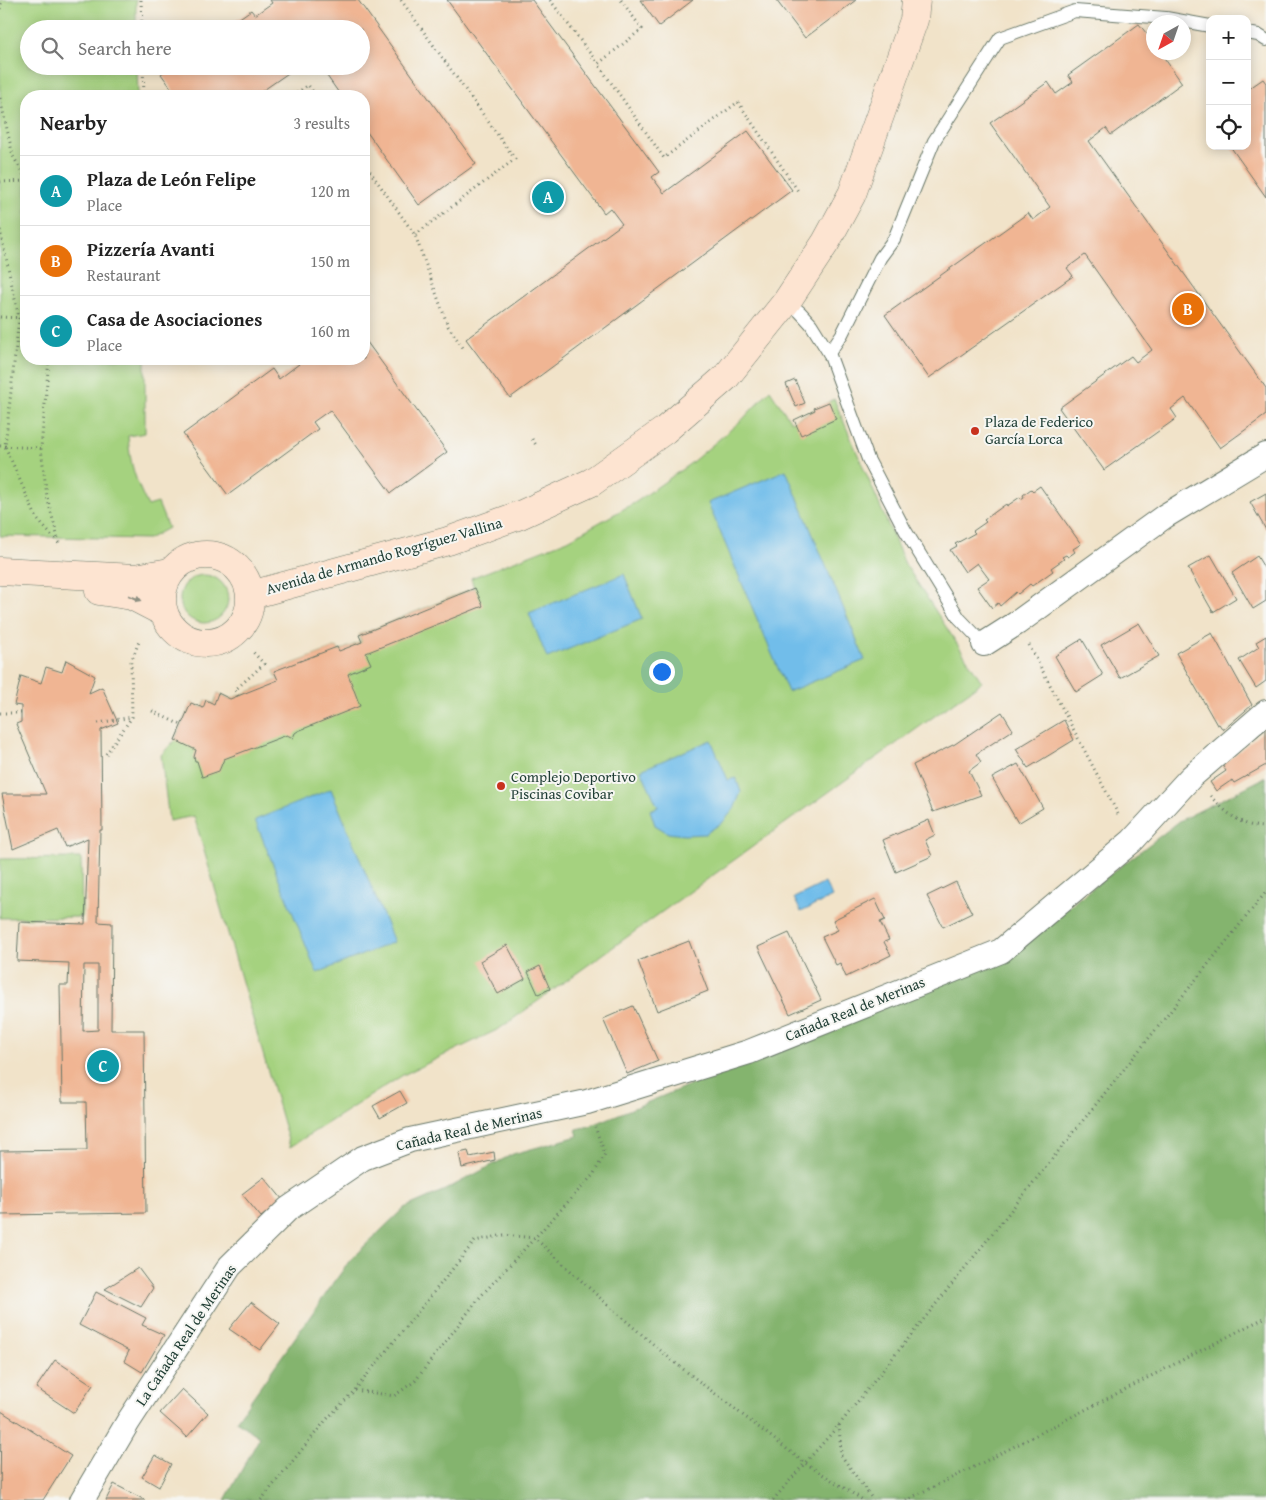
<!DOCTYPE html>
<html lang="en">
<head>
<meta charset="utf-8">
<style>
  body { margin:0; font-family:"Gentium Book Plus",serif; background:#f6f6f6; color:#222 }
  .controls { position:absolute; right:15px; top:15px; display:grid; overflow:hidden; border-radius:10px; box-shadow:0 2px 12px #0003 }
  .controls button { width:45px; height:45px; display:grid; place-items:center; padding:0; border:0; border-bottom:1px solid #e0e0e0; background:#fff; color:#222; font:25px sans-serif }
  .compass { position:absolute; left:1146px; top:15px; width:45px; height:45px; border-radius:50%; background:#fff; box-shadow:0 2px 12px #0003; rotate:220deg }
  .you { position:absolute; left:661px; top:671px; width:18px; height:18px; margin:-12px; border:4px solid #fff; border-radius:50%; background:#1a73e8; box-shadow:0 0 0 8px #1a73e833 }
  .badge { display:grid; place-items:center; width:32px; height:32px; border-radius:50%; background:#7c3aed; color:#fff; font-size:16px; font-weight:700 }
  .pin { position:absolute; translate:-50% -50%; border:2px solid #fff; box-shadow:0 1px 5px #0006 }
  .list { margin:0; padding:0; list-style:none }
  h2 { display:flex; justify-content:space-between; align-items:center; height:65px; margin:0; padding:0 20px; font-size:21px }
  h2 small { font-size:16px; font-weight:400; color:#767676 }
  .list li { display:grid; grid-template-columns:32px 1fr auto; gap:15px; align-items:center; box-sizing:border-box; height:70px; padding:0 20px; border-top:1px solid #e0e0e0 }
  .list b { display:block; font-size:19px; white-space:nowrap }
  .list p { margin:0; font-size:16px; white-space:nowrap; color:#767676 }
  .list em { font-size:16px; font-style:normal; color:#767676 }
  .icon { flex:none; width:28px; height:28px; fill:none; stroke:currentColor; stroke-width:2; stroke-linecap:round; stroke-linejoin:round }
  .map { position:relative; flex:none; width:1266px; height:1500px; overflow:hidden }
  .search { position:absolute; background:#fff; box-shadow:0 2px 12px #0003; left:20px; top:20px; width:350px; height:55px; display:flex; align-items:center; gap:12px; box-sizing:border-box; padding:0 18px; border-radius:28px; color:#767676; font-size:19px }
  .panel { position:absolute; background:#fff; box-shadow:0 2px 12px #0003; left:20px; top:90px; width:350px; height:275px; border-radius:20px }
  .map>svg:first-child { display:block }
  .green { fill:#a5d27f; stroke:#62885a }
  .forest { fill:#84b46e; stroke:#527851 }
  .water { fill:#71bdea; stroke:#487d8f }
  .building { fill:#f0b593; fill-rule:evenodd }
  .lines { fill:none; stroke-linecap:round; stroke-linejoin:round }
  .lane-casing { stroke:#687768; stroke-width:14 }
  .street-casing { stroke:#687768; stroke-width:26 }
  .secondary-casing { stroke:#687768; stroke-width:29 }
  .path { stroke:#687768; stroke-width:3; stroke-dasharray:1 4; stroke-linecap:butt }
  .lane { stroke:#fff; stroke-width:12 }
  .street { stroke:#fff; stroke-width:24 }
  .secondary { stroke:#fde4d1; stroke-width:28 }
  .oneway { fill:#8e9082 }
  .poi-dot { fill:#c8321e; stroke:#f6f6f2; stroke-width:2 }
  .labels { text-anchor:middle; stroke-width:4; stroke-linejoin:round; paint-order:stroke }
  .poi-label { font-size:15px; fill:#1f3d34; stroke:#f6f6f2; text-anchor:start }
  .street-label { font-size:15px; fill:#1f3d34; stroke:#f6f6f2 }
</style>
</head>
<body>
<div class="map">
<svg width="1266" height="1500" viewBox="0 0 1266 1500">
  <rect width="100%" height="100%" fill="#f6f6f2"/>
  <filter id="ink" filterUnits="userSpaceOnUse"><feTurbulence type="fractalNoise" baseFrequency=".02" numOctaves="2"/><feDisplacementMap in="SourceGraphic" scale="10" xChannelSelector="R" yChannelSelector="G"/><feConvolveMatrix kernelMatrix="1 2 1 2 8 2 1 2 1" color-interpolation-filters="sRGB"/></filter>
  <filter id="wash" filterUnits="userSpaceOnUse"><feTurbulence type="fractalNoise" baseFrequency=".0096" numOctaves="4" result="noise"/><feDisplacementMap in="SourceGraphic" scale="20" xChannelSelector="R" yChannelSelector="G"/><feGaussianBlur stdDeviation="1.12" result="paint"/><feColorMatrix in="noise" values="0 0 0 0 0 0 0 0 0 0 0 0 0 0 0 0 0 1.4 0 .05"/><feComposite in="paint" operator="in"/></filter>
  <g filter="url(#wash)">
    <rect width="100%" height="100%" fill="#f1e3c9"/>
    <g class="green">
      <path d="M0,0H136V29H29V66H137L138,96H26V359H145V433L128,436C130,464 135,480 148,506L158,503L168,528L148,539L0,536Z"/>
      <path d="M770,390L791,422L834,399L905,564L982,682L499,1029L403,1075L290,1147L194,816L169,821L161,755L175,740L191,703L203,708L206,700L214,704L218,693L230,699L278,680L274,671L337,647L339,651L361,642L359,635L474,588L471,578L568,540L636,502L691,463L743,419Z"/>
      <circle cx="204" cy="599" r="24"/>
      <path d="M81,858L82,917L0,918V859Z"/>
    </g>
    <path class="forest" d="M1266,777V1500H225L260,1437L236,1421L350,1260L404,1208L445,1190L513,1154L578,1136L576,1129L590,1126L1005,955L1181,820Z"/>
    <g class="water">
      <path d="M786,470L865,660L788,692L708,503Z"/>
      <path d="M624,574L642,619L547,658L529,613Z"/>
      <path d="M711,740L728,780L736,778L741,792L734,809L723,822L705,834L684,835L668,833L655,825L650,810L658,807L641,770Z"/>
      <path d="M331,789L394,942L317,973L255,820Z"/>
      <path d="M825,883L832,897L801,912L794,898Z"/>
    </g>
    <g id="blocks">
      <g class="building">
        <path d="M270,0H358L476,164L419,205L364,128V96H341L320,66H361V29H224L251,10L255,15L272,3Z"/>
        <path d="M447,0H532L659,172L652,177L664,193L748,131L792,190L510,398L466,339L622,224L610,208L604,213Z"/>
        <path d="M640,0H693L659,26Z"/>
        <path d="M776,0H856L805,38Z"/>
        <path d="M1139,24L1154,43V52H1160L1182,83L1111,135L1106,128L1089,141L1266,388V415L1220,448L1185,398L1171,409L1177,418L1104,470L1059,408L1131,356L1136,362L1152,350L1085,255L1067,268L1073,276L929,378L885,315L1028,213L1033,220L1050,207L990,123L1048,82L1056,94L1073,82L1068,75Z"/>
        <path d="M171,66H292L294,69L255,96H177L161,74Z"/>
        <path d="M1263,79L1266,83V197L1230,146H1247V90Z"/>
        <path d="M364,338L447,452L391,493L330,410L313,422L318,429L228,495L183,434L272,369L279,379L299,364L295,359H364Z"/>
        <path d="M795,380L805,403L796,407L786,384Z"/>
        <path d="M829,402L836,419L801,435L794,420L815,410L814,408Z"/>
        <path d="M1040,486L1081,544L1073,549L1075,552L1068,557L1066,555L1062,557L1064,559L1051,568L1053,571L1032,586L1030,584L1018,594L1016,592L1000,606L998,603L992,608L977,587L989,579L977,563L965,572L950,550L957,546L955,544L975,533L973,531L986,522L984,520L1006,504L1007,506L1020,497L1021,499L1024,497L1023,495L1031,489L1033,491Z"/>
        <path d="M1266,493V530L1250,502Z"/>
        <path d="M1211,555L1236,598L1213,612L1188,568Z"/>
        <path d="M1257,556L1266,571V601L1253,609L1232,573Z"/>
        <path d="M475,588L483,606L366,653L371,664L348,674L360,706L298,731L295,733L293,738L287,735L224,759L219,771L202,777L197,761H195L194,757L196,750L175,740L191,703L203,708L206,700L214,704L218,693L230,699L278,680L274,671L337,647L339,651L362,642L359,635Z"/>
        <path d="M1139,623L1159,656L1120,678L1101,645Z"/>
        <path d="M1212,633L1252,705L1223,730L1219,724L1217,725L1176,653Z"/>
        <path d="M1266,636V681L1256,688L1239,660L1259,647L1256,642Z"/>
        <path d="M1082,639L1103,675L1076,692L1055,656Z"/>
        <path d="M66,660L95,676L89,693L102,687L118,723L101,730L102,830H100L98,922L112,923L111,1030H144L146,1213L0,1215V1151L87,1150L86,1102H62L60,985H68L69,963L17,961L19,922L85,924L88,838L65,847L58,830L13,849L2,794H46L16,724L21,722V706L14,705L21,676L41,683L46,667L62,672ZM84,965H98V1030L83,1031Z"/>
        <path d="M1002,712L1013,730L976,754L981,762L969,771L981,795L933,812L913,765L955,744Z"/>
        <path d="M1064,720L1074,740L1028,768L1016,749Z"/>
        <path d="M1266,729V765L1234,783L1232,780L1216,791L1210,782L1226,771L1222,765Z"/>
        <path d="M1018,764L1043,808L1018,823L992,778Z"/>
        <path d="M929,820L935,835L925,840L932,856L896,872L883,840Z"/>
        <path d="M956,882L972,913L943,927L927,896Z"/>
        <path d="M875,899L885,920L880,922L889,940L884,942L891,955L846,977L840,963L836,965L822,937L838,930L833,920Z"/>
        <path d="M789,933L821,1000L790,1014L758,947Z"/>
        <path d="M689,941L708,991L657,1011L638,961Z"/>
        <path d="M507,945L525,979L498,994L480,961Z"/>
        <path d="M540,966L550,989L538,994L528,972Z"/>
        <path d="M633,1006L658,1061L627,1074L603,1019Z"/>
        <path d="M400,1091L407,1103L380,1118L373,1106Z"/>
        <path d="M468,1151L470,1157L494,1152L495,1160L462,1168L459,1153Z"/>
        <path d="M264,1177L283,1200L261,1217L242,1194Z"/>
        <path d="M138,1268L153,1288L141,1307L105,1289Z"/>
        <path d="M96,1292L146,1318L142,1325L164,1335L142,1372L124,1361L129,1351L79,1325Z"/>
        <path d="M251,1302L280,1324L260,1350L229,1329Z"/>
        <path d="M55,1360L93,1385L74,1413L36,1388Z"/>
        <path d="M182,1389L208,1413L187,1437L160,1413Z"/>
        <path d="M1,1411L71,1456L43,1500H0Z"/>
        <path d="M155,1455L171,1464L159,1487L142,1477Z"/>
        <path d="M114,1484L145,1500H106Z"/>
      </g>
    </g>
  </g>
  <g filter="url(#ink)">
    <use href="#blocks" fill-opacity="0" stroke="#687768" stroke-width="1"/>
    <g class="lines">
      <defs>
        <g id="lane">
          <path d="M1247,33L1258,35L1266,40"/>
          <path d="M787,301L800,312L811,324L829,353L868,459L905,530L959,618L984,644"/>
          <path d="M829,353L842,334L880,258L894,239L934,141L1000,38L1075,11L1166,18L1210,26"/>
        </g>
        <g id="street">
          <path d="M984,644L1017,623L1165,516L1266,455"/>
          <path d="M82,1500L128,1422L230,1266L288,1209L363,1158L410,1140L587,1102L749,1052L1001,951L1132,841L1191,777L1266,712"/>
        </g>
        <g id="secondary">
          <circle cx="206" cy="599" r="44"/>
          <path d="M0,571L135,578L170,572"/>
          <path d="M99,591L132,596L163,612"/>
          <path d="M251,595L448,541L520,515L592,482L665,430L726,377L787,301L826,242L852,194L914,20L916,0"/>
        </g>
      </defs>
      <use href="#lane" class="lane-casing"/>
      <use href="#street" class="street-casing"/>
      <use href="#secondary" class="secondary-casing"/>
      <g class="path">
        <path d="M141,0L142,29"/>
        <path d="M401,0L515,159L415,235"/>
        <path d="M550,0L598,64"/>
        <path d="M621,0L642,29L598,64L664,158L738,102L798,191"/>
        <path d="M0,9L2,0"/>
        <path d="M143,66L144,96"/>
        <path d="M293,96L308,85L316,96"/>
        <path d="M0,98L13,156L26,179"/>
        <path d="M364,163L415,235L448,326L464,349"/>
        <path d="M0,182L26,181"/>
        <path d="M0,230L19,318L5,446L37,519L60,545"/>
        <path d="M0,317L26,318"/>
        <path d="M49,359L41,448L47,497L59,542"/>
        <path d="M532,439L536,445"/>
        <path d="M0,446L41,448"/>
        <path d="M1029,645L1119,816"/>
        <path d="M238,696L235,690L264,664L253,652"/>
        <path d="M152,711L181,725"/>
        <path d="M0,713H21"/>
        <path d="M98,723L132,717"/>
        <path d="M106,754L132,717L131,662L140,639"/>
        <path d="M1210,796C1227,813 1240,827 1266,827"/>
        <path d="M355,1390L475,1241L504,1235L535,1238L611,1308L674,1362L805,1463L839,1425L841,1455L873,1500"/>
        <path d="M839,1425L1266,892"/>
        <path d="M261,1500L326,1420L355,1390L394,1396L415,1381L480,1297L593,1175L605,1154L595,1127"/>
        <path d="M773,1500L805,1463L863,1500"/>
        <path d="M906,1500L972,1468L1266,1317"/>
      </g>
      <use href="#lane" class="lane"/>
      <use href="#street" class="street"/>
      <use href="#secondary" class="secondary"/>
    </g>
    <defs><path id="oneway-solid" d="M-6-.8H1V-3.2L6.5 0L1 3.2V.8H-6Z" transform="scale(1.25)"/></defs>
    <use class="oneway" href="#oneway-solid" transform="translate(135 598) rotate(22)"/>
  </g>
  <g class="poi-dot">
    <circle cx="975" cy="431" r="5"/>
    <circle cx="501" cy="786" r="5"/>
  </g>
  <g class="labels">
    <g class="poi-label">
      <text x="985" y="427">Plaza de Federico<tspan x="985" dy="17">García Lorca</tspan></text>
      <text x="511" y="782">Complejo Deportivo<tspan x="511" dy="17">Piscinas Covibar</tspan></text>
    </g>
    <g class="street-label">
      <text transform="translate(384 556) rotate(-16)" y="5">Avenida de Armando Rogríguez Vallina</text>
      <text transform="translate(855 1009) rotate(-22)" y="5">Cañada Real de Merinas</text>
      <text transform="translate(469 1129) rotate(-13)" y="5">Cañada Real de Merinas</text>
      <text transform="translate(186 1335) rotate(-56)" y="5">La Cañada Real de Merinas</text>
    </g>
  </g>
</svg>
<div class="controls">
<button>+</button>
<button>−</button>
<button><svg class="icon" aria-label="locate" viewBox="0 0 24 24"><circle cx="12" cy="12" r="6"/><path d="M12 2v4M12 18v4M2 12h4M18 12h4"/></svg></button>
</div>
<svg class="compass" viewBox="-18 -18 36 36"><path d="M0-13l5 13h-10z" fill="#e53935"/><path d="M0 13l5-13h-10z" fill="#767676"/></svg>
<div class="you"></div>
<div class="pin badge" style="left:548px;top:197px;background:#0f9aa8">A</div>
<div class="pin badge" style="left:1188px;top:309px;background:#e8710a">B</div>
<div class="pin badge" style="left:103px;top:1066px;background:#0f9aa8">C</div>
<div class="search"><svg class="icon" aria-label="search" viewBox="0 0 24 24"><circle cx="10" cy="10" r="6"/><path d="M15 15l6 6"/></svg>Search here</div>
<section class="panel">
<h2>Nearby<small>3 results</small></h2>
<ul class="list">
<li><span class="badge" style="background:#0f9aa8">A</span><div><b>Plaza de León Felipe</b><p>Place</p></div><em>120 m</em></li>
<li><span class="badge" style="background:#e8710a">B</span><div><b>Pizzería Avanti</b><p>Restaurant</p></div><em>150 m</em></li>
<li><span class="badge" style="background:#0f9aa8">C</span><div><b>Casa de Asociaciones</b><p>Place</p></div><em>160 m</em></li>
</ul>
</section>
</div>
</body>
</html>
